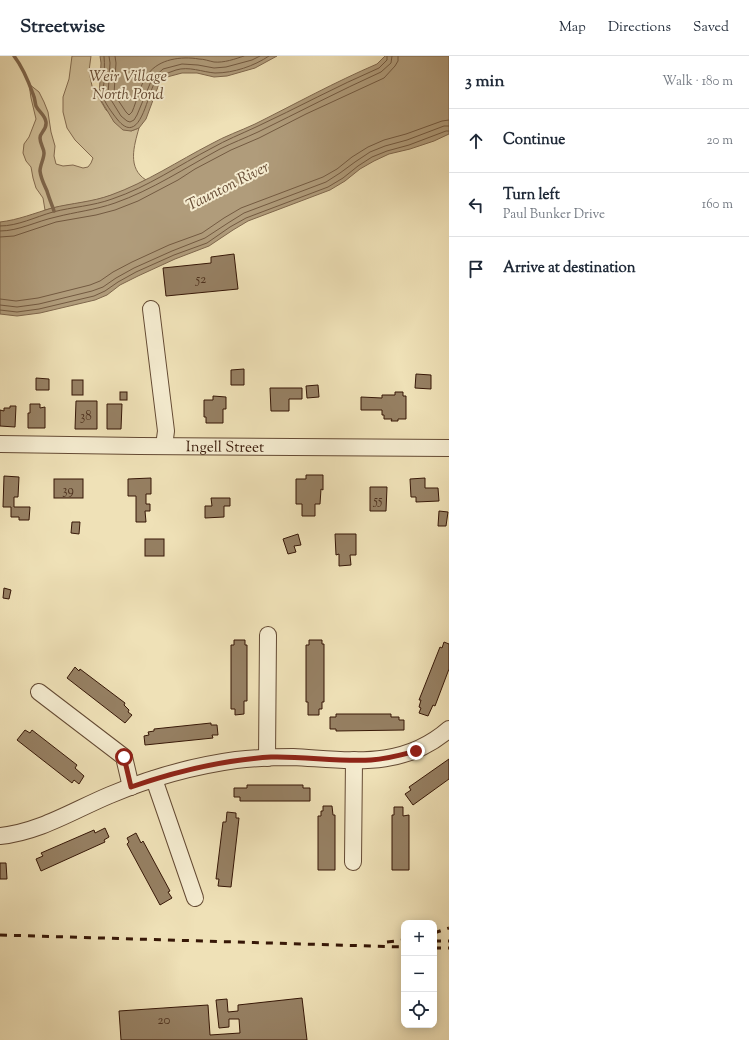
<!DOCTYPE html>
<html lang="en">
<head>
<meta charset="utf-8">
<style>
  body { margin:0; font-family:"Sorts Mill Goudy",serif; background:#f6f6f7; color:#1f2937 }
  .controls { position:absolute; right:12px; bottom:12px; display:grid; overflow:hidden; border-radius:8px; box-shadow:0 2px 10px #0003 }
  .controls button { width:36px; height:36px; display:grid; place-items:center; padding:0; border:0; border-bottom:1px solid #e0e1e3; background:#fff; color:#1f2937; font:20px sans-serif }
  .stop { position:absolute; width:12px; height:12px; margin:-9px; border:3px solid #8f2418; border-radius:50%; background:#fff }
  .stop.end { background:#8f2418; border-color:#fff; box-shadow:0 1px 4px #0008 }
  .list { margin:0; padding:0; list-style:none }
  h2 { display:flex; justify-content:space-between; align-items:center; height:52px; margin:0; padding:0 16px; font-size:17px }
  h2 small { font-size:13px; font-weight:400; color:#747a83 }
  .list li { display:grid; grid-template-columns:26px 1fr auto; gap:12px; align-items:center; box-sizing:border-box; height:64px; padding:0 16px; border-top:1px solid #e0e1e3 }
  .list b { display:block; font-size:15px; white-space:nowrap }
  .list p { margin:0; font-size:13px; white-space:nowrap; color:#747a83 }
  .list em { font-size:13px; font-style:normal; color:#747a83 }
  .icon { flex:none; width:22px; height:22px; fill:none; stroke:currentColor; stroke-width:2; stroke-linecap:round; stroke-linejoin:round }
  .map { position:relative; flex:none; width:449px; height:984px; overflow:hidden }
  header { display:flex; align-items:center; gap:24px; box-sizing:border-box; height:56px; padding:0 20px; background:#fff; border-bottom:1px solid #e0e1e3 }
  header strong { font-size:19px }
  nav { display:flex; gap:22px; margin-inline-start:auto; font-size:14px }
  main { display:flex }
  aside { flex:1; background:#fff }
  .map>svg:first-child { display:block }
  .green { fill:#d0bf99; stroke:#836b50 }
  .water { fill:#b09c7b; stroke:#7f674d }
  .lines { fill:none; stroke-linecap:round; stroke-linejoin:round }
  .shore { stroke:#735a41; stroke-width:1 }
  .stream { stroke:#7f674d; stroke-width:3.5 }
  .building { fill:#968063; stroke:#361707 }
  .minor-casing { stroke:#644a33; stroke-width:18 }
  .minor { stroke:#f5ecd0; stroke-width:16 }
  .rail { stroke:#361707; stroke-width:3; stroke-dasharray:7 7; stroke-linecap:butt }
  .route { stroke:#8f2418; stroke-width:5 }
  .labels { text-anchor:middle; stroke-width:4; stroke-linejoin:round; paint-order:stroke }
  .number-label { font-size:13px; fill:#4e311e }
  .street-label { font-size:15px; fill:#361707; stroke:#f5ecd0 }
  .water-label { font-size:16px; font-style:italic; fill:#674c35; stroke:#f5ecd0 }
</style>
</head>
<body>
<header>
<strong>Streetwise</strong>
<nav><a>Map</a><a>Directions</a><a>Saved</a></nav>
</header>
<main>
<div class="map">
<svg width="449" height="984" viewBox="0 0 449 984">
  <rect width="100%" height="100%" fill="#efe1b7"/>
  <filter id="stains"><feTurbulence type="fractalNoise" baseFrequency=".005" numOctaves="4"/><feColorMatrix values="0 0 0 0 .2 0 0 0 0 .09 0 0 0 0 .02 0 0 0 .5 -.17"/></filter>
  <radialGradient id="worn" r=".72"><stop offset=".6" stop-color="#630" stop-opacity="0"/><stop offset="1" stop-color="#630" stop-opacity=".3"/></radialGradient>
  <path class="green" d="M72,0H91L89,15L92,30L106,54L131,75L139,72C134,90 127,112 146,124C129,133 110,141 91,145C76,148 60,150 45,154L43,142L36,132L33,122L31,111L26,105L23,97L24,88L29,81L36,63L31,42L29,28L39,36L44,46L48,56L51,76L55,90L54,100L56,108L63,110L73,109L83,112L88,111L91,107L93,102L75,84L67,72L63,56V41L69,23Z"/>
  <g class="water">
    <path d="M100,0H277L255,12L227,20L214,21L197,17H182L167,21L159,28L146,63L139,72L131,75L123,74L114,66L99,41L101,7Z"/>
    <path d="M385,0H449V78L434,85L410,93L389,98L374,105L360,113L345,125L330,134L248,165L233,174L209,190L175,203L138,220L120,229L107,239L95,244L40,257L17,260L0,258V166C18,164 35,157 52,152C72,147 92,146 111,139C147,126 178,105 211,88C225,80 240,75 255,68C295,48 335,26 377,8Z"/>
  </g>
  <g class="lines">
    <g class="shore">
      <path d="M104,0C105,9 104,18 104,27C103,31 102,36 103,39C103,45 113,58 117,63C140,92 147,39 155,26C160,19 168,17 176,14C189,10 202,16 215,17C234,17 254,10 269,0"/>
      <path d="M109,0L110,7L108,39L121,60L127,65L130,66L134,64L137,59L152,23L163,13L182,8L198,9L214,12L226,11L252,4L260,0"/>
      <path d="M115,0L116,7L114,38L126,56L129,59L132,56C137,45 140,28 148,18C159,3 181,0 199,3C204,3 209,5 214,6C224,7 235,3 244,0"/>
      <path d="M0,170C18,170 35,161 53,156C72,151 93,150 112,143C148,131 179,109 212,92C226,84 241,78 256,71C297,52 337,30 379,12L387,4V0"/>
      <path d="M0,175C19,175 37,165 56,161C75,156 95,154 115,147C152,134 185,112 220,93C232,87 245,82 258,76C299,56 339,35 381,16L391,7L392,0"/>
      <path d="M0,181L14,180L56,166L96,159L115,154L138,145L178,124L195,113L231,94L259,82L306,58L384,22L395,10L398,5V0"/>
      <path d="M0,243L16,245L38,242L90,229L100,225L113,216L132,206L169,189L202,177L224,162L241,152L323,121L337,113L352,101L368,91L384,84L406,78L442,65L449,64"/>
      <path d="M0,249L17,251L39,248L92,235L103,231L116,222L134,212L172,195L205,182L228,167L244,157L326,126L340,117L355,106L370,96L385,90L407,84L444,70H449"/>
      <path d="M0,254L17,256L39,253L94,240L105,235L118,226L136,216L174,199L207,187L230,171L246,162L328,131L343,122L358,110L372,101L387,95L409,89L446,75H449"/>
    </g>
    <path class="stream" d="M14,0C21,9 29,27 33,38C35,42 35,47 36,50C39,56 45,59 46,66C47,74 40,76 40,82C40,88 44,92 44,97C44,103 40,109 40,115C41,123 44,128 47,135C49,142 52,149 54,155"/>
  </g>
  <g class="building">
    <path d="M234,198L238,233L166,240L163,212L211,207V201Z"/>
    <path d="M244,313V329H231V314Z"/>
    <path d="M416,318L431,319V333L415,332Z"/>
    <path d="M36,322L49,323V334H36Z"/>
    <rect x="72" y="324" width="11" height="15"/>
    <path d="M318,329L319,341L307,342L306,330Z"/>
    <path d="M270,332H302V343H289V355H271Z"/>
    <rect x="120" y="336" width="7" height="8"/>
    <path d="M395,336H403V340H406V363H398V365H391L392,363H384V359H382V354H361V341L382,342V339H395Z"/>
    <path d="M213,340L226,341V353H223V367H206V361H204V344H213Z"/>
    <path d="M76,345H97V373H75Z"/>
    <path d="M30,348H40V352L45,351V372H28V357H30Z"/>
    <path d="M107,348H122L121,373H107Z"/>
    <path d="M10,350H16L15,371L0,370V354L4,355V352H10Z"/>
    <path d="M306,419H323V434L321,433L320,448H315V460H302V448H296V423H306Z"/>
    <path d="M4,420L19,421L18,441H14V451H30L29,464H19V461H11V451H3Z"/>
    <path d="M151,422V438H146V448H150V455H145L146,466H136V440H128V423Z"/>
    <path d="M425,422V432H438L439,445L416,446V441H411L410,423Z"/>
    <rect x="54" y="423" width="29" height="19"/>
    <path d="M370,431H387L386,455H370Z"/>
    <path d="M211,442H230V450H224V461L205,462V450H212Z"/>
    <path d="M439,455L448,456L446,470H438Z"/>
    <path d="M72,466H80L79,478L71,477Z"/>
    <path d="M298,478L301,489L294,490L296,496L288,498L283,483Z"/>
    <path d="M335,478H356V499H350L351,509L339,510V498L336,499Z"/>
    <rect x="145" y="483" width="19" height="17"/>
    <path d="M4,532L11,534L9,543L3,542Z"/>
    <path d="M234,584H245V589H247V645H244V658L235,659V653H231V589H234Z"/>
    <path d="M309,584H322V588H324V646H322V653H319V659H308V646H306V589H309Z"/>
    <path d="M444,586L449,588V613L435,650L433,649L428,660L419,657L421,652L419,651L421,644H419L440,591L442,592Z"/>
    <path d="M75,611L79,615L80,613L125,647L124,649L129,654L128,656L132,659L125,667L67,622Z"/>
    <path d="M336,658H391V661H399V664H404V674L336,675V673H330V661H336Z"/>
    <path d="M211,667V669H217L218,679H212L213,682L145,689L144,680L149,679L148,676L154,675V673Z"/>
    <path d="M25,674L30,677L32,674L77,709L75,712L84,720L79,728L74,724L72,727L17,684Z"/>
    <path d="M449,703V723L413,749L405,738L411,734L409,731Z"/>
    <path d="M247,729H303V732H310V745H240V741H234V732H247Z"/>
    <path d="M323,750H332L333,759H335V814H318V760H321V755H323Z"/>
    <path d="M394,751H403V760L409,759V814H392V759H394Z"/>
    <path d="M227,756L236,757V762H239L231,831L218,830L219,823H216L223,766H226Z"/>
    <path d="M105,772L109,781L104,784L105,786L41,815L36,803L43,800L41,797L94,774L95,777Z"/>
    <path d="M136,777L141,787L143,785L170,835L168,836L172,842L160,849L127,788L129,786L127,782Z"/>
    <path d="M0,807H6L7,823H0Z"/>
    <path d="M302,942L307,984H121L119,955L208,949L210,979L240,977L239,963H229V971L219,972L216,944L227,943L228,956L238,955V949Z"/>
  </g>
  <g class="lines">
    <defs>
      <g id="minor">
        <path d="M151,253L166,375L164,390"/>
        <path id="s1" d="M0,388L139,390L449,392"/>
        <path d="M39,636L124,701L131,731"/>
        <path d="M267,702L268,579"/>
        <path d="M154,723L195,842"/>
        <path d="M0,780C40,776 74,754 110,739C150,722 193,710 236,704C255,702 274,701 293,701C351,704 402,714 449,673"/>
        <path d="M353,806L354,704"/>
      </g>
    </defs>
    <use href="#minor" class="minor-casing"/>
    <use href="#minor" class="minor"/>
    <g class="rail">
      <path d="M434,877L449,872"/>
      <path d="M0,879L404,891"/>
      <path d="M434,885H449"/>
      <path d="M387,886L404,884"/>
      <path d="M434,892H449"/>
    </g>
  </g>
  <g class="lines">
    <path class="route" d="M124,701L131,731C177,715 222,704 271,701C304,700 338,706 371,704C387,703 401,699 416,695"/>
  </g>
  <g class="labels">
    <g class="number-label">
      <text x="201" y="227">52</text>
      <text x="86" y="364">38</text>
      <text x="68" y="438">39</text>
      <text x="378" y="448">55</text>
      <text x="164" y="968">20</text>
    </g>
    <g class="street-label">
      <text dy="5" stroke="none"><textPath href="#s1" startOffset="225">Ingell Street</textPath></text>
    </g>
    <g class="water-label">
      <text x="128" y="25">Weir Village<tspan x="128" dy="18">North Pond</tspan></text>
      <text transform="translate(227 129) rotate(-27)" y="6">Taunton River</text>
    </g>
  </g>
  <rect width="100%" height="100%" filter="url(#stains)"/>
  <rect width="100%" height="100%" fill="url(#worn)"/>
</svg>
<div class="controls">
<button>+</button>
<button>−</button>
<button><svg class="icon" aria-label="locate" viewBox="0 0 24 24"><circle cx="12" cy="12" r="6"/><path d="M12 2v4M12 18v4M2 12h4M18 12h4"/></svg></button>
</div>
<div class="stop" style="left:124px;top:701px"></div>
<div class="stop end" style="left:416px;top:695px"></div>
</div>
<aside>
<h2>3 min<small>Walk · 180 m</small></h2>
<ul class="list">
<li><svg class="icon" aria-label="ahead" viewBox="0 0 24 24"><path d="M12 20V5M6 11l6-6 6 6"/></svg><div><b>Continue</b></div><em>20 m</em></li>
<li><svg class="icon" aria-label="left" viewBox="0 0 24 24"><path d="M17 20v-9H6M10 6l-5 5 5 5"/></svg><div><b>Turn left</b><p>Paul Bunker Drive</p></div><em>160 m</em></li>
<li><svg class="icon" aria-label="arrive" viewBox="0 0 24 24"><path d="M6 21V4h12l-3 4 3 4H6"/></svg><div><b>Arrive at destination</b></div></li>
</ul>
</aside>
</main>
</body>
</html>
